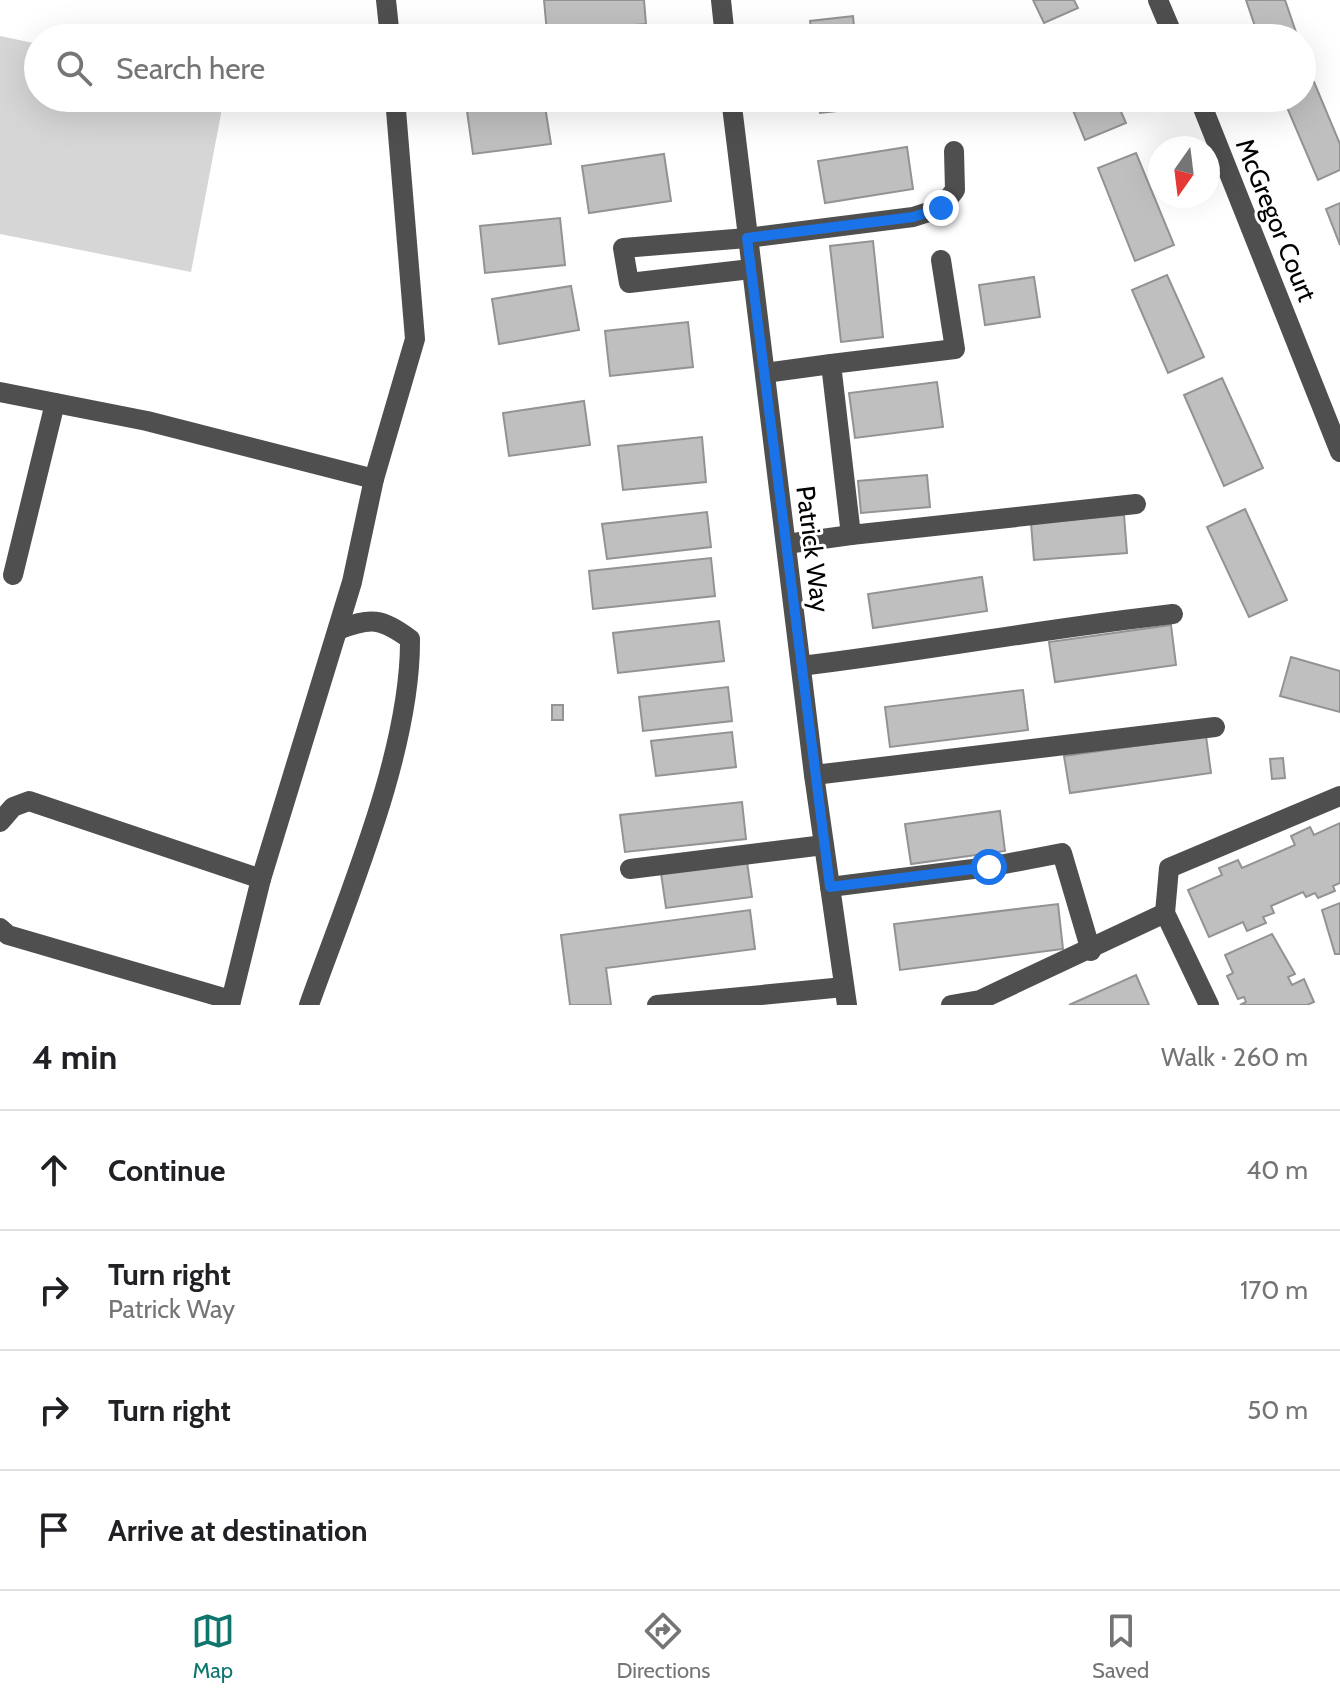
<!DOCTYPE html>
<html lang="en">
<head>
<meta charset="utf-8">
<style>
  body { margin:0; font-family:Cabin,sans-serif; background:#f6f6f6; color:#202124 }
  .compass { position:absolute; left:1148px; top:136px; width:72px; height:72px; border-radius:50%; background:#fff; box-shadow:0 8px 32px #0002; rotate:194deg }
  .stop { position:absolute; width:24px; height:24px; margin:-18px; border:6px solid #1a73e8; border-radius:50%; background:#fff }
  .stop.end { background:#1a73e8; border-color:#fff; box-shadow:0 2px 8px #0008 }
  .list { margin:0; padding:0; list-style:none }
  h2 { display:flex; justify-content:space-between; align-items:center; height:104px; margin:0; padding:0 32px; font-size:34px }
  h2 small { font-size:26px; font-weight:400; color:#757577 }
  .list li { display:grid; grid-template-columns:52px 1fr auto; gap:24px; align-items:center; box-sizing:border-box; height:120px; padding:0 32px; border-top:2px solid #e0e0e0 }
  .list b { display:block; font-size:30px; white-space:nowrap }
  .list p { margin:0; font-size:26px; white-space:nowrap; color:#757577 }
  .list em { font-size:26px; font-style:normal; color:#757577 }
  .icon { flex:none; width:44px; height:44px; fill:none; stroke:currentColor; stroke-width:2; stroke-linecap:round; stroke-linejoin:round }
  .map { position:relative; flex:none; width:1340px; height:1005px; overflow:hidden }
  .search { position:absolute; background:#fff; box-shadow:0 8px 32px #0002; left:24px; right:24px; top:24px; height:88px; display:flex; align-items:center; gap:20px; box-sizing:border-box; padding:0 28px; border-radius:44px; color:#757577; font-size:30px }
  .sheet { height:584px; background:#fff }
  nav { display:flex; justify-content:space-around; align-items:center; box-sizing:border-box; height:112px; border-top:2px solid #e0e0e0; background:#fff; font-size:22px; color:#757577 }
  nav a { display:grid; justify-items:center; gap:4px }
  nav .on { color:#0f766e }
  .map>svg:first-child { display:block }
  .green { fill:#d6d6d6 }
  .building { fill:#bfbfbf; stroke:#939393; stroke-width:2 }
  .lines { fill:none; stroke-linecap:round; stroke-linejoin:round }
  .minor { stroke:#4f4f4f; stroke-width:20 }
  .route { stroke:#1a73e8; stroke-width:10 }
  .labels { text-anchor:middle; stroke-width:6; stroke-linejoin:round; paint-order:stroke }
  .street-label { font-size:26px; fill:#000; stroke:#fff }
</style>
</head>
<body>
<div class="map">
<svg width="1340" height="1005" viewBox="0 0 1340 1005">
  <rect width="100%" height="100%" fill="#fff"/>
  <path class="green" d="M0,36L38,44V98H224L191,272L0,234Z"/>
  <g class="building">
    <path d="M544,0H644L646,24L547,33Z"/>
    <path d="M1033,0H1074L1078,8L1044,23Z"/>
    <path d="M1246,0H1285L1298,38H1259Z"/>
    <path d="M853,16L855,38H812L810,21Z"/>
    <path d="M1314,82L1340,144V170L1318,180L1283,98H1302V87Z"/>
    <path d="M819,98H863L864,108L820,113Z"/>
    <path d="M1068,98H1115L1126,123L1085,140Z"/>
    <path d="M544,100L551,144L473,154L467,111Z"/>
    <path d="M907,147L913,189L825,203L818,161Z"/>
    <path d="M1136,153L1174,245L1135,261L1098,168Z"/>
    <path d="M664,154L671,201L589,213L582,166Z"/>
    <path d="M1340,203V245L1326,209Z"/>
    <path d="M560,218L565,265L485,273L480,226Z"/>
    <path d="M873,241L883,337L841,342L830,246Z"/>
    <path d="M1167,275L1204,357L1168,373L1132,290Z"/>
    <path d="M1034,277L1040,317L985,325L979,285Z"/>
    <path d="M571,286L579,330L499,344L492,299Z"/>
    <path d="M688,322L693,367L610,376L605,331Z"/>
    <path d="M1222,378L1263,468L1224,486L1184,395Z"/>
    <path d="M937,382L943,427L855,438L849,393Z"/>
    <path d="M584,401L590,445L509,456L503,413Z"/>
    <path d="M702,437L706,482L623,490L618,446Z"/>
    <path d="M927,475L930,507L861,513L858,481Z"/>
    <path d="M1245,509L1287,600L1249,617L1207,527Z"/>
    <path d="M707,512L711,547L607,559L602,524Z"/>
    <path d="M1124,515L1127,553L1034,560L1031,523Z"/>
    <path d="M711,558L715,596L593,609L589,571Z"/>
    <path d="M982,577L987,611L873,628L868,594Z"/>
    <path d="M719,621L724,661L618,673L613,633Z"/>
    <path d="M1171,625L1176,665L1055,682L1049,642Z"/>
    <path d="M1291,657L1340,671V712L1280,696Z"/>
    <path d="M728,687L732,721L643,731L639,697Z"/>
    <path d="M1023,690L1028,730L890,747L885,707Z"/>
    <rect x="552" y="705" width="11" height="15"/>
    <path d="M732,732L736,767L656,776L651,741Z"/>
    <path d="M1206,736L1211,773L1070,793L1064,756Z"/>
    <path d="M1283,758L1285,778L1272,779L1270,759Z"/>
    <path d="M742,802L746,839L625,852L620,815Z"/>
    <path d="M1000,811L1005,851L911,864L905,824Z"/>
    <path d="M1340,823V883L1333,886L1335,891L1318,898L1315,893L1306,897L1303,892L1271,906L1274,913L1263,917L1266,923L1247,931L1243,922L1209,937L1188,890L1222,875L1219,868L1238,860L1242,868L1295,845L1291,836L1310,827L1314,835Z"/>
    <path d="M747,862L752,897L666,908L661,873Z"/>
    <path d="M1340,903V954H1335L1322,910Z"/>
    <path d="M1058,904L1063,949L900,970L894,924Z"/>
    <path d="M750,910L755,949L606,968L611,1005H570L561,935Z"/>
    <path d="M1272,934L1295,974L1288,977L1292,985L1304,979L1314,1002L1307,1005H1240L1246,1002L1244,997L1238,999L1227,976L1233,973L1225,955Z"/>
    <path d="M1136,975L1149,1005H1069Z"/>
  </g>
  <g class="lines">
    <g class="minor">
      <path d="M386,0L390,38"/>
      <path d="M721,0L725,38"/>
      <path d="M1158,0L1174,38"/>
      <path d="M731,98L814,775L847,1005"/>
      <path d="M1199,98L1340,452"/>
      <path d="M941,260L955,349L831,364L851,535L1136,504"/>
      <path d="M751,269L629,283L623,248L747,238L913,217L941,208L955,190L954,151"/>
      <path d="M765,373L831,364"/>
      <path d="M0,392L147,421L374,479"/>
      <path d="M786,544L851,535"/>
      <path d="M13,575L55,403"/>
      <path d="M801,666C926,651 1048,628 1173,614"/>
      <path d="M814,775L1215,727"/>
      <path d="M0,822L13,807L29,801L261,879"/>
      <path d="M630,869L824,845"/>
      <path d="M830,887L989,867L1062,853L1091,951"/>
      <path d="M0,928L8,935L231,1000"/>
      <path d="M230,1005L261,879L352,582L374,479L415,339L395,98"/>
      <path d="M309,1005C347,898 411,752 410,639C381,618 371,617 338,630"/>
      <path d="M657,1005L844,987"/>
      <path d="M951,1005L980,1000L1165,913"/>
      <path d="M1209,1005L1165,913L1169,868L1340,796"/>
    </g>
  </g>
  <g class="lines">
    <path class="route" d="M941,208L913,217L747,238L830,887L989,867"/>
  </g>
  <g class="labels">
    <g class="street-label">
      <text transform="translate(1276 220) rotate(68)" y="9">McGregor Court</text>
      <text transform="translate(813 549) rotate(83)" y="9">Patrick Way</text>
    </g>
  </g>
</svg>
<svg class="compass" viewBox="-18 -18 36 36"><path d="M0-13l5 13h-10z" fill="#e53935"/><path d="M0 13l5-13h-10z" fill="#757577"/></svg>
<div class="stop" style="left:989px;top:867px"></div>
<div class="stop end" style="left:941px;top:208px"></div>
<div class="search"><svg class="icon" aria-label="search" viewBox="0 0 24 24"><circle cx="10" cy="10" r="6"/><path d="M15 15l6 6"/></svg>Search here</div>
</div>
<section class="sheet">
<h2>4 min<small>Walk · 260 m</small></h2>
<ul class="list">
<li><svg class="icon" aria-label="ahead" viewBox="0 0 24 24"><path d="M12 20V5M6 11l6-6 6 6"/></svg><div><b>Continue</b></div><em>40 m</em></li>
<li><svg class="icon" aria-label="right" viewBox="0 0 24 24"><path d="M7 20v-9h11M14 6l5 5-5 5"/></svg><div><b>Turn right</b><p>Patrick Way</p></div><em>170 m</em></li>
<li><svg class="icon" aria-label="right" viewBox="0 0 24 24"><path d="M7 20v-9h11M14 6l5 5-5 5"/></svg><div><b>Turn right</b></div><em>50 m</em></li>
<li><svg class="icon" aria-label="arrive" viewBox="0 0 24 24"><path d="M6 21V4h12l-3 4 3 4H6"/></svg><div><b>Arrive at destination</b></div></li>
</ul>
</section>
<nav>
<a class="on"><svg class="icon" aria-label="map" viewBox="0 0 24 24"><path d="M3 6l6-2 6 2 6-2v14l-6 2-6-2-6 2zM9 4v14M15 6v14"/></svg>Map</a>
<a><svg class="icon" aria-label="directions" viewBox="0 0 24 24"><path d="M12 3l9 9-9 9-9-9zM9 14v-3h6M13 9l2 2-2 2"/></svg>Directions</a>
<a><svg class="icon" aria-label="saved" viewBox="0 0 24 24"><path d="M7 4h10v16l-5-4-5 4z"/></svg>Saved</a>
</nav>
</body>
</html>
